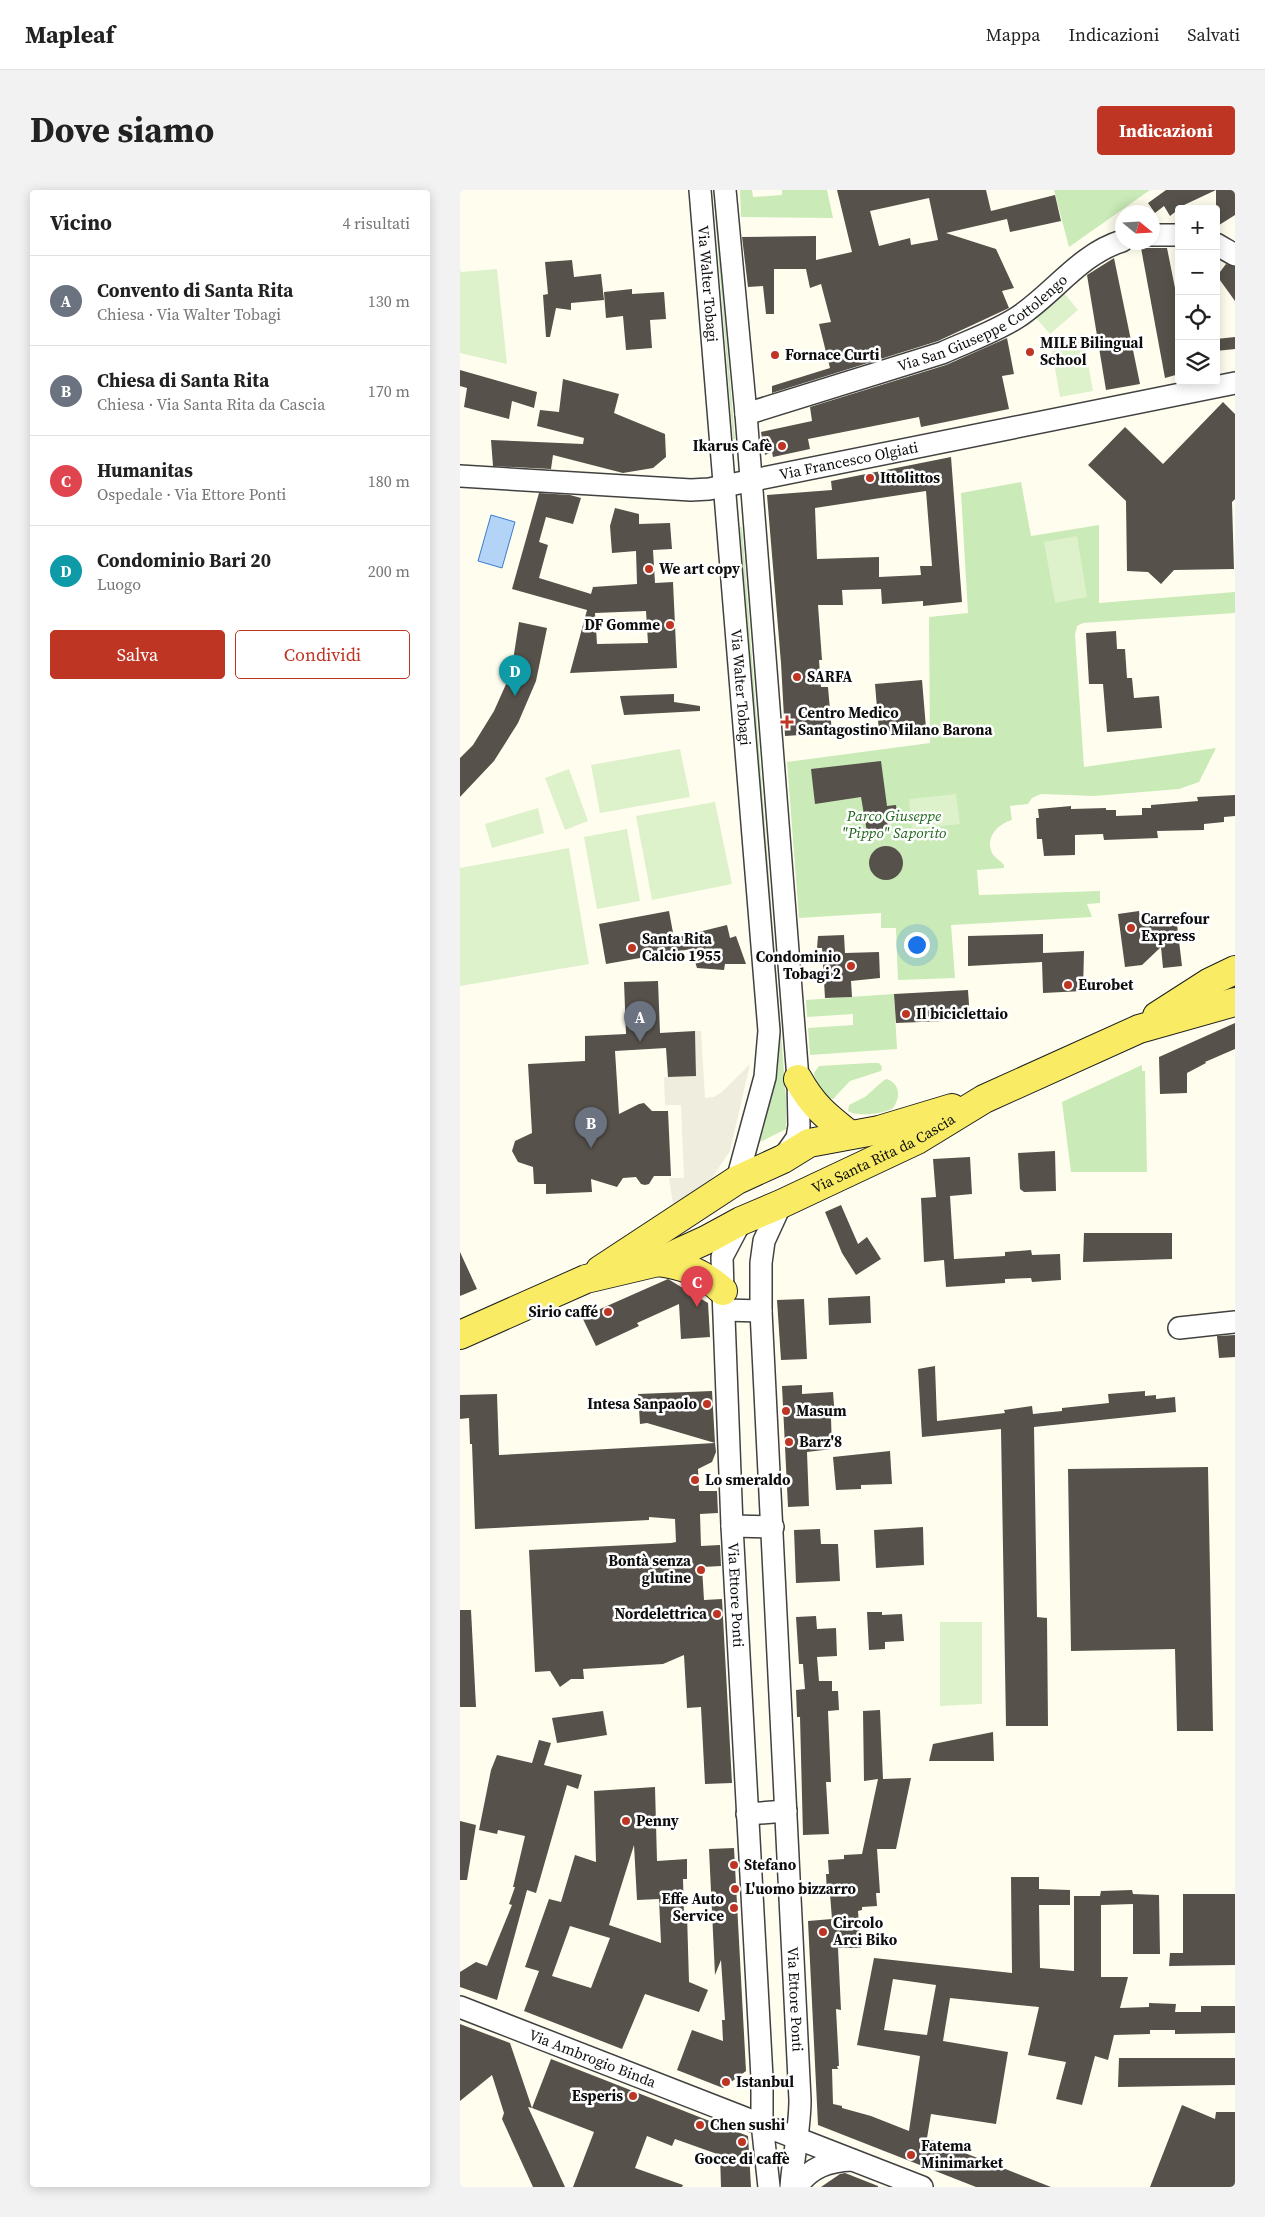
<!DOCTYPE html>
<html lang="it">
<head>
<meta charset="utf-8">
<style>
  body { margin:0; font-family:"Source Serif 4",serif; background:#f2f2f2; color:#222 }
  .controls { position:absolute; right:15px; top:15px; display:grid; overflow:hidden; border-radius:5px; box-shadow:0 2px 12px #0003 }
  .controls button { width:45px; height:45px; display:grid; place-items:center; padding:0; border:0; border-bottom:1px solid #e0e0e0; background:#fff; color:#222; font:25px sans-serif }
  .compass { position:absolute; left:655px; top:15px; width:45px; height:45px; border-radius:50%; background:#fff; box-shadow:0 2px 12px #0003; rotate:108deg }
  .you { position:absolute; left:456px; top:754px; width:18px; height:18px; margin:-12px; border:4px solid #fff; border-radius:50%; background:#1a73e8; box-shadow:0 0 0 8px #1a73e833 }
  .badge { display:grid; place-items:center; width:32px; height:32px; border-radius:50%; background:#bf3524; color:#fff; font-size:16px; font-weight:700 }
  .pin { position:absolute; translate:-50% -41px; filter:drop-shadow(0 1px 2px #0008) }
  .pin::after { content:''; position:absolute; top:26px; width:18px; height:15px; background:inherit; clip-path:polygon(0 0,100% 0,50% 100%) }
  .list { margin:0; padding:0; list-style:none }
  h2 { display:flex; justify-content:space-between; align-items:center; height:65px; margin:0; padding:0 20px; font-size:21px }
  h2 small { font-size:16px; font-weight:400; color:#767676 }
  .list li { display:grid; grid-template-columns:32px 1fr auto; gap:15px; align-items:center; box-sizing:border-box; height:90px; padding:0 20px; border-top:1px solid #e0e0e0 }
  .list b { display:block; font-size:19px; white-space:nowrap }
  .list p { margin:0; font-size:16px; white-space:nowrap; color:#767676 }
  .list em { font-size:16px; font-style:normal; color:#767676 }
  .actions { display:flex; gap:10px; padding:15px 20px }
  .actions a { flex:1; padding:11px 0; border:1px solid #bf3524; border-radius:5px; text-align:center; font-size:18px; color:#bf3524 }
  .actions .main { background:#bf3524; color:#fff }
  .icon { flex:none; width:28px; height:28px; fill:none; stroke:currentColor; stroke-width:2; stroke-linecap:round; stroke-linejoin:round }
  .map { position:relative; flex:none; width:775px; height:1997px; overflow:hidden; border-radius:5px }
  header { display:flex; align-items:center; gap:30px; box-sizing:border-box; height:70px; padding:0 25px; background:#fff; border-bottom:1px solid #e0e0e0 }
  header strong { font-size:24px }
  nav { display:flex; gap:28px; margin-inline-start:auto; font-size:18px }
  .intro { display:flex; align-items:center; justify-content:space-between; box-sizing:border-box; height:120px; padding:0 30px }
  h1 { margin:0; font-size:35px }
  .button { padding:12px 22px; border-radius:5px; background:#bf3524; color:#fff; font-size:18px; font-weight:700 }
  main { display:flex; gap:30px; padding:0 30px }
  aside { flex:1; background:#fff; border-radius:5px; box-shadow:0 2px 12px #0003 }
  .map>svg:first-child { display:block }
  .green { fill:#caeab8 }
  .pitch { fill:#ddf1ca }
  .plaza { fill:#efeddd }
  .water { fill:#b3d3f7; stroke:#397bce }
  .building { fill:#56514a; fill-rule:evenodd }
  .lines { fill:none; stroke-linecap:round; stroke-linejoin:round }
  .minor-casing { stroke:#414141; stroke-width:24 }
  .major-casing { stroke:#1f1f1f; stroke-width:30 }
  .minor { stroke:#fff; stroke-width:21 }
  .major { stroke:#f9ec64; stroke-width:28 }
  .poi-dot { fill:#bf3524; stroke:#fff; stroke-width:2 }
  .labels { text-anchor:middle; stroke-width:5; stroke-linejoin:round; paint-order:stroke }
  .street-label { font-size:15px; fill:#0e0e0e; stroke:#fff }
  .poi-label { font-size:15px; font-weight:bold; fill:#0e0e0e; stroke:#fff; text-anchor:start }
  .park-label { font-size:15px; font-style:italic; fill:#21661d; stroke:#fff }
</style>
</head>
<body>
<header>
<strong>Mapleaf</strong>
<nav><a>Mappa</a><a>Indicazioni</a><a>Salvati</a></nav>
</header>
<div class="intro"><h1>Dove siamo</h1><a class="button">Indicazioni</a></div>
<main>
<aside>
<h2>Vicino<small>4 risultati</small></h2>
<ul class="list">
<li><span class="badge" style="background:#6b7280">A</span><div><b>Convento di Santa Rita</b><p>Chiesa · Via Walter Tobagi</p></div><em>130 m</em></li>
<li><span class="badge" style="background:#6b7280">B</span><div><b>Chiesa di Santa Rita</b><p>Chiesa · Via Santa Rita da Cascia</p></div><em>170 m</em></li>
<li><span class="badge" style="background:#e0444e">C</span><div><b>Humanitas</b><p>Ospedale · Via Ettore Ponti</p></div><em>180 m</em></li>
<li><span class="badge" style="background:#0f9aa8">D</span><div><b>Condominio Bari 20</b><p>Luogo</p></div><em>200 m</em></li>
</ul>
<div class="actions"><a class="main">Salva</a><a>Condividi</a></div>
</aside>
<div class="map">
<svg width="775" height="1997" viewBox="0 0 775 1997">
  <rect width="100%" height="100%" fill="#fffeee"/>
  <g class="green">
    <path d="M253,0H254L275,249H273Z"/>
    <path d="M280,0H292L293,7L322,5V0H367L373,28L281,27Z"/>
    <path d="M594,0H690L609,57Z"/>
    <path d="M561,292L571,346L639,335V413L775,402V423L623,433L617,436L615,445L624,577L756,558L739,592L719,599L634,606L581,604L572,608L568,614L550,616L552,630C538,634 525,647 532,663C534,667 541,671 544,675V678L517,680L519,705L640,701V713L627,714L632,727L491,735L495,788L438,790L436,738H421V723L339,728L327,572L470,553L469,427L508,423L501,303Z"/>
    <path d="M280,337H282L326,908V939L300,952L318,879L319,841Z"/>
    <path d="M434,804L437,859L350,865L348,838L393,835V824L347,827L346,810Z"/>
    <path d="M410,873H419L422,877L421,881L390,891L373,909C362,907 355,893 354,883L359,876Z"/>
    <path d="M682,875V881H685L687,982H611L602,912Z"/>
    <path d="M427,889C440,894 441,907 433,918C425,924 397,927 388,921L389,915L405,907L424,890Z"/>
  </g>
  <g class="pitch">
    <path d="M0,79L1,82L37,79L47,174L0,163Z"/>
    <path d="M604,103L618,120L590,144L576,128Z"/>
    <path d="M623,144L633,201L600,207L590,150Z"/>
    <path d="M617,346L627,407L595,413L584,352Z"/>
    <path d="M220,559L230,607L140,623L131,575Z"/>
    <path d="M109,579L128,631L105,640L85,588Z"/>
    <path d="M496,604L500,634L452,639L449,609Z"/>
    <path d="M255,612L272,694L192,710L176,626Z"/>
    <path d="M78,618L84,643L32,658L25,634Z"/>
    <path d="M167,639L180,711L137,719L124,647Z"/>
    <path d="M109,658L129,774L0,796V678Z"/>
    <path d="M480,1432H522V1514L480,1516Z"/>
  </g>
  <path class="plaza" d="M235,841H241L245,908L254,907L262,902L290,874L270,961L249,992L213,1014L209,988H224L221,915H205L204,887L236,885Z"/>
  <path class="water" d="M31,325L55,332L42,378L18,371Z"/>
  <g class="building">
    <path d="M377,0H526L531,21L595,5L601,31L550,42L547,29L486,43L536,59L554,98L542,101L549,118L478,151L312,203V196L370,178L359,134L371,132L361,94L350,98L346,79H314V124H306L303,96L288,97L282,47L356,46V70L392,62ZM469,8L478,50L451,55L450,48L419,56L410,21Z"/>
    <path d="M706,0H775V25L756,37V0L724,15L710,26L704,16L695,23L688,13Z"/>
    <path d="M681,58H707L719,118V184L705,188Z"/>
    <path d="M654,68L680,194L646,200L627,85Z"/>
    <path d="M112,70L114,87L141,84L144,110L111,113V120L96,118L90,147H86L83,105L88,104L85,72Z"/>
    <path d="M766,74L775,77V111L757,86Z"/>
    <path d="M172,99V104L204,102L206,129L190,130L192,158L166,160L163,126L146,128L144,102Z"/>
    <path d="M775,147V159L756,161V149Z"/>
    <path d="M547,148L554,184L542,186L549,219L461,237L459,227L348,249L350,259L313,267L312,262L305,265L301,242L352,231L350,217L486,175Z"/>
    <path d="M0,180L77,202L74,218L52,211L49,229L4,217L7,198L0,196Z"/>
    <path d="M103,189L159,204L154,223L205,244L206,267L193,278L163,283L93,265L91,279L33,276L31,250L123,254L124,248L77,236L80,220L99,222Z"/>
    <path d="M763,212L775,224V309L772,312L774,379L714,380L701,394L688,382L667,381L666,311L628,275L665,237L703,274Z"/>
    <path d="M491,267L502,412L463,416V411L422,414L421,399L382,400L383,415H358L362,470H359L361,497H368L372,543L325,546L321,473L307,305L372,300L371,291ZM466,301L472,376H460L461,385L419,387V367L357,369L355,318Z"/>
    <path d="M79,303L110,305L121,308L113,334L86,327L79,352L88,355L79,388L131,404L133,397L177,394L176,361L152,363L150,336L155,318L179,324V334L210,333L212,359L193,360L195,393L213,392L217,478L110,483L127,420L52,399ZM186,421L188,453L137,454L135,423Z"/>
    <path d="M59,432L87,438L76,491L58,533L34,571L0,607V568L13,555L34,521L51,483Z"/>
    <path d="M656,441L657,459H665L667,488H672L674,508L699,506L702,538L647,542L643,494H629L626,443Z"/>
    <path d="M462,490L466,538L419,542L415,494Z"/>
    <path d="M214,504V512L240,516V521L164,525L160,506Z"/>
    <path d="M421,571L427,616L436,615L438,629L427,631L428,638L407,642L401,607L355,614L351,579Z"/>
    <path d="M775,605V626L764,627V632L744,634V640L697,641L698,648L644,650L643,644L615,645V665L584,666L582,649H577L576,628H579L578,619L611,616V619L646,618V620H656V626L682,625V618H691V615L738,611L737,607Z"/>
    <circle cx="426" cy="673" r="17"/>
    <path d="M209,721L214,748L267,735L270,748L276,746L286,774H265L264,780L237,778L231,759L146,774L139,734Z"/>
    <path d="M679,721L680,730L716,726L722,776L703,778L701,757L682,775L665,777L658,724Z"/>
    <path d="M583,744V763L624,761L623,801L583,803L582,772L508,776V746Z"/>
    <path d="M384,745L385,763L419,762L420,788L391,791L392,807L365,808L362,758H357L358,746Z"/>
    <path d="M198,791L200,843L235,841L236,886L208,887L206,858L155,861L159,924L179,914L184,913L192,921H208L211,986H194L189,994L185,995L181,994L176,987L163,988L157,997L131,989L132,1002L86,1004V994H74L73,977L58,972L52,961L55,951L72,943L68,874L125,871V846L166,844L164,792Z"/>
    <path d="M508,800L510,830L436,833L434,804Z"/>
    <path d="M775,833V859L745,872L746,873L727,883V903L700,904L699,867Z"/>
    <path d="M595,961L596,1001L564,1002L560,999L558,963Z"/>
    <path d="M510,967L512,1004L490,1006L494,1069L545,1066V1062L571,1060L572,1065L600,1064L601,1090L572,1092L571,1088L545,1089V1093L486,1097L484,1070L464,1072L461,1008L476,1007L473,969Z"/>
    <path d="M381,1015L398,1054L407,1047L421,1069L396,1085L382,1063L365,1022Z"/>
    <path d="M624,1043H712V1069L623,1072Z"/>
    <path d="M0,1062L17,1099L0,1106Z"/>
    <path d="M208,1089L248,1113L250,1147L221,1149L219,1114L177,1133L179,1136L136,1156L122,1127Z"/>
    <path d="M410,1106L411,1133L369,1135L368,1108Z"/>
    <path d="M344,1109L347,1169L321,1170L317,1110Z"/>
    <path d="M775,1145V1167L759,1168L757,1146Z"/>
    <path d="M475,1176L477,1231L545,1223L544,1220L572,1216L573,1224L602,1221V1218L649,1213L648,1204L685,1201V1206L696,1205V1209L715,1207L716,1222L574,1237L577,1427L587,1428L588,1536H546L541,1239L462,1247L458,1179Z"/>
    <path d="M342,1195V1204L373,1202L375,1228H371L372,1259L347,1262L349,1316L328,1317L322,1196Z"/>
    <path d="M252,1201L255,1253L187,1233L180,1234L178,1204Z"/>
    <path d="M37,1204L39,1265L255,1253L256,1262L252,1272L238,1279L239,1301H257L258,1323L240,1324L241,1356L260,1355L261,1376L242,1377L244,1410L262,1409L272,1593L245,1594L241,1517L227,1518L224,1465L203,1474L123,1479L124,1489H111L100,1497L90,1481L75,1482L69,1360L211,1353L216,1352L215,1329L189,1327V1330L15,1339L12,1254H10L9,1228L0,1229V1205Z"/>
    <path d="M430,1261L432,1294L401,1295V1299L376,1300L373,1267Z"/>
    <path d="M748,1277L753,1541H717L715,1459L611,1461L608,1279Z"/>
    <path d="M463,1337L464,1375L416,1378L414,1340Z"/>
    <path d="M360,1339L361,1354H378L380,1391L336,1393L334,1340Z"/>
    <path d="M0,1420H11L16,1517H0Z"/>
    <path d="M407,1422H422V1425L442,1424L444,1451L425,1452V1459L409,1460Z"/>
    <path d="M356,1426L357,1439L376,1438L377,1466L357,1467L359,1491H372V1501H378L379,1520L368,1521L371,1592H366L369,1644L343,1645L340,1527H337L336,1500L345,1499L343,1474H339L336,1427Z"/>
    <path d="M420,1520L423,1589L451,1588L436,1659H417L420,1703H416L417,1716L402,1717V1720L398,1721L401,1758H378L381,1820L376,1819L379,1876H377L378,1879H372L373,1914L382,1916V1918L411,1926L449,1941L460,1866L397,1855L414,1768L552,1783L551,1687H579V1699L610,1700V1715H579L580,1778L614,1781V1706H640L641,1701L672,1700L673,1704L699,1705L700,1764H673V1714L641,1715V1787H668L660,1818L689,1817V1813L716,1814L715,1822H741V1816H775V1843L715,1844V1840H690V1844L654,1845L648,1870L635,1866L622,1915L596,1909L606,1872L568,1865L579,1817L490,1808L483,1851L548,1862L536,1934L471,1924L467,1948L591,1997H516L358,1935L348,1731L372,1729L370,1704H367L366,1684H369L368,1670L384,1669V1665L402,1664L418,1589L404,1591L403,1521ZM433,1789L476,1795L467,1845L424,1840Z"/>
    <path d="M143,1521L147,1545L97,1553L92,1528Z"/>
    <path d="M533,1542L534,1571H469L473,1554Z"/>
    <path d="M79,1550L91,1553L84,1575L122,1585L118,1599L107,1595L76,1703L67,1700L37,1810L0,1797V1782L16,1772L27,1776L52,1715L49,1714L55,1697H53L65,1646L38,1640L37,1644L19,1640L31,1580L37,1565L72,1573Z"/>
    <path d="M195,1597L197,1671L227,1669V1689H223L224,1724H227L229,1792L248,1800L239,1822L185,1804L162,1859L64,1821L79,1781L65,1777L89,1709L101,1712L115,1665L136,1672L134,1601ZM174,1655L177,1710L199,1709L201,1753L149,1735ZM110,1736L150,1748L131,1798L92,1786Z"/>
    <path d="M0,1631L16,1635L7,1690H0Z"/>
    <path d="M274,1658L286,1881L263,1898L217,1880L232,1840L263,1851L262,1830H265L261,1770L255,1785L249,1659Z"/>
    <path d="M723,1704H775V1775L709,1776L710,1763H723Z"/>
    <path d="M0,1834L50,1853L72,1918L68,1917L105,1997H73L42,1929L44,1923L32,1885L0,1911Z"/>
    <path d="M659,1868H775V1895L658,1897Z"/>
    <path d="M91,1869L288,1946L291,1997H261L260,1965L215,1949L212,1956L187,1946L175,1978L223,1995L222,1997H113L134,1942L72,1918Z"/>
    <path d="M722,1915L755,1929L756,1922H775V1997H690Z"/>
    <path d="M385,1983L418,1996V1997H361L380,1984Z"/>
  </g>
  <g class="lines">
    <defs>
      <g id="minor">
        <path id="s1" d="M240,0L309,841L305,887L277,990"/>
        <path d="M265,0L286,224L338,889L339,936L337,948L323,968"/>
        <path d="M692,45H719"/>
        <path d="M756,54L775,65"/>
        <path id="s2" d="M286,224L482,163C506,152 535,142 558,127C594,103 620,64 662,51"/>
        <path id="s3" d="M0,286L231,300L249,299L775,193"/>
        <path id="s4" d="M321,1014L304,1051L301,1073V1121L340,1910C340,1939 333,1968 331,1997"/>
        <path id="s5" d="M281,1031L262,1067L263,1101L272,1336L302,1888V1933L309,1997"/>
        <path d="M265,1120L301,1121"/>
        <path d="M719,1138L775,1132"/>
        <path d="M272,1336L313,1337"/>
        <path d="M287,1624L326,1621"/>
        <path id="s6" d="M0,1817L462,1997"/>
        <path d="M337,1997C350,1977 369,1971 392,1970"/>
      </g>
      <g id="major">
        <path d="M697,826L750,792L775,780"/>
        <path d="M338,889C353,916 366,926 390,945"/>
        <path d="M198,1072C224,1075 243,1083 263,1101"/>
        <path d="M140,1080L277,990L323,969L349,953L419,940L492,918"/>
        <path id="s7" d="M0,1145L126,1089L198,1072L246,1050L281,1031L321,1014L457,950L524,909L679,839L775,812"/>
      </g>
    </defs>
    <use href="#minor" class="minor-casing"/>
    <use href="#major" class="major-casing"/>
    <use href="#minor" class="minor"/>
    <use href="#major" class="major"/>
  </g>
  <g class="poi-dot">
    <circle cx="570" cy="162" r="5"/>
    <circle cx="315" cy="165" r="5"/>
    <circle cx="322" cy="256" r="5"/>
    <circle cx="410" cy="288" r="5"/>
    <circle cx="189" cy="379" r="5"/>
    <circle cx="210" cy="435" r="5"/>
    <circle cx="337" cy="487" r="5"/>
    <path d="M324.5 524.5h5v5h5v5h-5v5h-5v-5h-5v-5h5z"/>
    <circle cx="671" cy="738" r="5"/>
    <circle cx="172" cy="758" r="5"/>
    <circle cx="391" cy="776" r="5"/>
    <circle cx="608" cy="795" r="5"/>
    <circle cx="446" cy="824" r="5"/>
    <circle cx="148" cy="1122" r="5"/>
    <circle cx="247" cy="1214" r="5"/>
    <circle cx="326" cy="1221" r="5"/>
    <circle cx="329" cy="1252" r="5"/>
    <circle cx="235" cy="1290" r="5"/>
    <circle cx="241" cy="1380" r="5"/>
    <circle cx="257" cy="1424" r="5"/>
    <circle cx="166" cy="1631" r="5"/>
    <circle cx="274" cy="1675" r="5"/>
    <circle cx="275" cy="1699" r="5"/>
    <circle cx="274" cy="1718" r="5"/>
    <circle cx="363" cy="1742" r="5"/>
    <circle cx="266" cy="1892" r="5"/>
    <circle cx="173" cy="1906" r="5"/>
    <circle cx="240" cy="1935" r="5"/>
    <circle cx="282" cy="1952" r="5"/>
    <circle cx="451" cy="1965" r="5"/>
  </g>
  <g class="labels">
    <g class="street-label">
      <text dy="5" stroke="none"><textPath href="#s1" startOffset="94">Via Walter Tobagi</textPath></text>
      <text dy="5" stroke="none"><textPath href="#s2" startOffset="255">Via San Giuseppe Cottolengo</textPath></text>
      <text dy="5" stroke="none"><textPath href="#s3" startOffset="392">Via Francesco Olgiati</textPath></text>
      <text dy="5" stroke="none"><textPath href="#s1" startOffset="499">Via Walter Tobagi</textPath></text>
      <text dy="5" stroke="none"><textPath href="#s7" startOffset="462">Via Santa Rita da Cascia</textPath></text>
      <text dy="5" stroke="none"><textPath href="#s5" startOffset="379">Via Ettore Ponti</textPath></text>
      <text dy="5" stroke="none"><textPath href="#s4" startOffset="800">Via Ettore Ponti</textPath></text>
      <text dy="5" stroke="none"><textPath href="#s6" startOffset="142">Via Ambrogio Binda</textPath></text>
    </g>
    <g class="poi-label">
      <text x="580" y="158">MILE Bilingual<tspan x="580" dy="17">School</tspan></text>
      <text x="325" y="170">Fornace Curti</text>
      <text x="312" y="261" text-anchor="end">Ikarus Cafè</text>
      <text x="420" y="293">Ittolittos</text>
      <text x="199" y="384">We art copy</text>
      <text x="200" y="440" text-anchor="end">DF Gomme</text>
      <text x="347" y="492">SARFA</text>
      <text x="338" y="528">Centro Medico<tspan x="338" dy="17">Santagostino Milano Barona</tspan></text>
      <text x="681" y="734">Carrefour<tspan x="681" dy="17">Express</tspan></text>
      <text x="182" y="754">Santa Rita<tspan x="182" dy="17">Calcio 1955</tspan></text>
      <text x="381" y="772" text-anchor="end">Condominio<tspan x="381" dy="17">Tobagi 2</tspan></text>
      <text x="618" y="800">Eurobet</text>
      <text x="456" y="829">Il biciclettaio</text>
      <text x="138" y="1127" text-anchor="end">Sirio caffé</text>
      <text x="237" y="1219" text-anchor="end">Intesa Sanpaolo</text>
      <text x="336" y="1226">Masum</text>
      <text x="339" y="1257">Barz'8</text>
      <text x="245" y="1295">Lo smeraldo</text>
      <text x="231" y="1376" text-anchor="end">Bontà senza<tspan x="231" dy="17">glutine</tspan></text>
      <text x="247" y="1429" text-anchor="end">Nordelettrica</text>
      <text x="176" y="1636">Penny</text>
      <text x="284" y="1680">Stefano</text>
      <text x="285" y="1704">L'uomo bizzarro</text>
      <text x="264" y="1714" text-anchor="end">Effe Auto<tspan x="264" dy="17">Service</tspan></text>
      <text x="373" y="1738">Circolo<tspan x="373" dy="17">Arci Biko</tspan></text>
      <text x="276" y="1897">Istanbul</text>
      <text x="163" y="1911" text-anchor="end">Esperis</text>
      <text x="250" y="1940">Chen sushi</text>
      <text x="461" y="1961">Fatema<tspan x="461" dy="17">Minimarket</tspan></text>
      <text x="282" y="1974" text-anchor="middle">Gocce di caffè</text>
    </g>
    <g class="park-label">
      <text x="434" y="631">Parco Giuseppe<tspan x="434" dy="17">"Pippo" Saporito</tspan></text>
    </g>
  </g>
</svg>
<div class="controls">
<button>+</button>
<button>−</button>
<button><svg class="icon" aria-label="locate" viewBox="0 0 24 24"><circle cx="12" cy="12" r="6"/><path d="M12 2v4M12 18v4M2 12h4M18 12h4"/></svg></button>
<button><svg class="icon" aria-label="layers" viewBox="0 0 24 24"><path d="M12 4l9 5-9 5-9-5zM3 14l9 5 9-5"/></svg></button>
</div>
<svg class="compass" viewBox="-18 -18 36 36"><path d="M0-13l5 13h-10z" fill="#e53935"/><path d="M0 13l5-13h-10z" fill="#767676"/></svg>
<div class="you"></div>
<div class="pin badge" style="left:180px;top:852px;background:#6b7280">A</div>
<div class="pin badge" style="left:131px;top:958px;background:#6b7280">B</div>
<div class="pin badge" style="left:237px;top:1117px;background:#e0444e">C</div>
<div class="pin badge" style="left:55px;top:506px;background:#0f9aa8">D</div>
</div>
</main>
</body>
</html>
